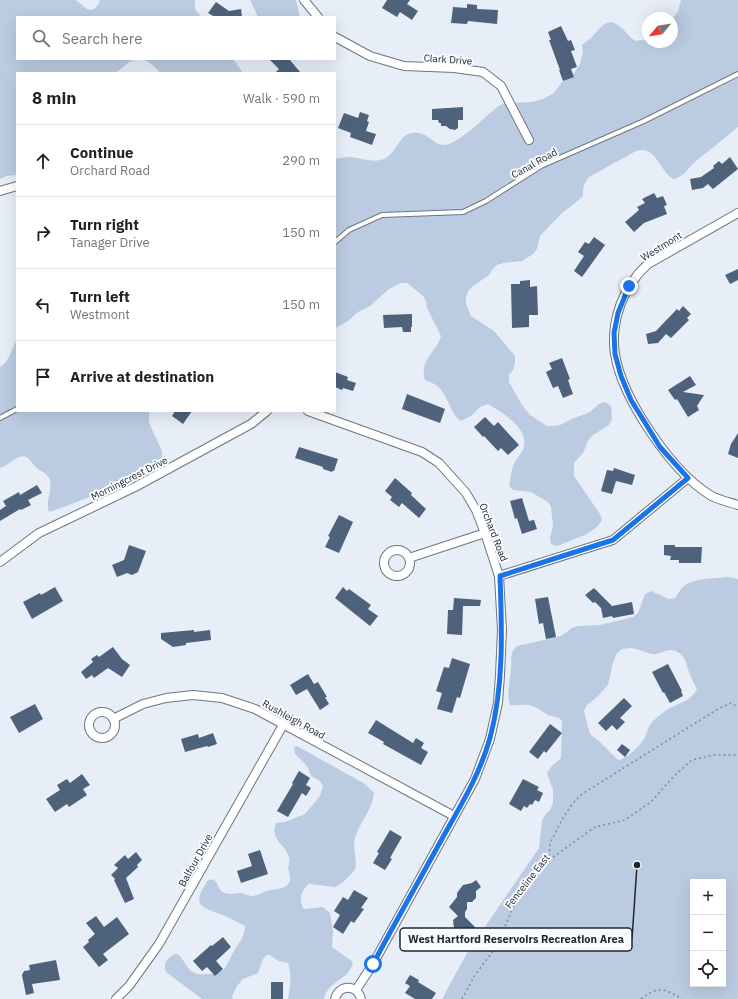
<!DOCTYPE html>
<html lang="en">
<head>
<meta charset="utf-8">
<style>
  body { margin:0; font-family:"IBM Plex Sans",sans-serif; background:#f2f2f2; color:#202124 }
  .controls { position:absolute; right:12px; bottom:12px; display:grid; overflow:hidden; border-radius:0px; box-shadow:0 4px 16px #0002 }
  .controls button { width:36px; height:36px; display:grid; place-items:center; padding:0; border:0; border-bottom:1px solid #e0e0e0; background:#fff; color:#202124; font:20px sans-serif }
  .compass { position:absolute; left:642px; top:12px; width:36px; height:36px; border-radius:50%; background:#fff; box-shadow:0 4px 16px #0002; rotate:240deg }
  .stop { position:absolute; width:12px; height:12px; margin:-9px; border:3px solid #1a73e8; border-radius:50%; background:#fff }
  .stop.end { background:#1a73e8; border-color:#fff; box-shadow:0 1px 4px #0008 }
  .list { margin:0; padding:0; list-style:none }
  h2 { display:flex; justify-content:space-between; align-items:center; height:52px; margin:0; padding:0 16px; font-size:17px }
  h2 small { font-size:13px; font-weight:400; color:#757577 }
  .list li { display:grid; grid-template-columns:26px 1fr auto; gap:12px; align-items:center; box-sizing:border-box; height:72px; padding:0 16px; border-top:1px solid #e0e0e0 }
  .list b { display:block; font-size:15px; white-space:nowrap }
  .list p { margin:0; font-size:13px; white-space:nowrap; color:#757577 }
  .list em { font-size:13px; font-style:normal; color:#757577 }
  .icon { flex:none; width:22px; height:22px; fill:none; stroke:currentColor; stroke-width:2; stroke-linecap:round; stroke-linejoin:round }
  .map { position:relative; flex:none; width:738px; height:999px; overflow:hidden }
  .search { position:absolute; background:#fff; box-shadow:0 4px 16px #0002; left:16px; top:16px; width:320px; height:44px; display:flex; align-items:center; gap:10px; box-sizing:border-box; padding:0 14px; border-radius:0px; color:#757577; font-size:15px }
  .panel { position:absolute; background:#fff; box-shadow:0 4px 16px #0002; left:16px; top:72px; width:320px; height:340px; border-radius:0px }
  .map>svg:first-child { display:block }
  .green { fill:#bbcbe1; fill-rule:evenodd }
  .building { fill:#4e627c }
  .lines { fill:none; stroke-linecap:round; stroke-linejoin:round }
  .service-casing { stroke:#6e757d; stroke-width:6 }
  .minor-casing { stroke:#6e757d; stroke-width:10 }
  .path { stroke:#84898f; stroke-width:1.5; stroke-dasharray:2 3; stroke-linecap:butt }
  .service { stroke:#fff; stroke-width:4 }
  .minor { stroke:#fff; stroke-width:8 }
  .route { stroke:#1a73e8; stroke-width:5 }
  .labels { text-anchor:middle; stroke-width:4; stroke-linejoin:round; paint-order:stroke }
  .street-label { font-size:10px; fill:#24272a; stroke:#f8fbff }
  .leader { fill:none; stroke:#24272a; stroke-width:1.5 }
  .callout-dot { fill:#24272a; stroke:#f8fbff; stroke-width:1.5 }
  .callout { fill:#f8fbff; stroke:#24272a; stroke-width:1.5 }
  .callout-label { font-size:11px; text-anchor:middle; font-weight:bold; fill:#24272a }
</style>
</head>
<body>
<div class="map">
<svg width="738" height="999" viewBox="0 0 738 999">
  <rect width="100%" height="100%" fill="#e7eef8"/>
  <g class="green">
    <path d="M0,0H76L87,9L91,10L94,9L98,5L100,0H195V9L201,17H17V59H135L129,62L116,73H17V175L6,176L0,179Z"/>
    <path d="M250,0H296L300,17H258Z"/>
    <path d="M681,0H738V127C724,139 709,150 695,162C687,169 684,177 673,179C659,170 656,145 636,151L589,177C584,183 583,188 583,196L574,204L563,212L540,236L537,249L533,254L522,261L503,263L497,265L492,270L489,275L473,286L468,291L466,297V304L471,316L494,331L515,356V363L513,370L509,375V382L522,405L530,415L547,426H554L560,425L572,419L590,412L599,404L605,402L611,406L612,419L609,425L593,435L588,441L583,453L574,463V476L600,514L602,520L598,526L587,534L557,546L551,544L550,538L553,526L551,507L548,502L531,492L513,490L509,486C511,478 511,468 515,462C518,456 523,453 524,446C528,427 501,412 488,404C477,407 478,410 471,416C468,418 464,419 461,421C449,413 449,395 437,386C434,383 429,382 425,380C419,360 436,353 441,336L427,308L426,301L423,296L407,283H401L389,289L370,306L358,312L348,321L335,328V159C340,158 345,157 350,157C362,158 375,164 386,158C397,151 399,135 412,133C428,131 433,145 443,145C459,145 487,114 500,105L506,103L532,102L543,99L554,93L562,82L573,75L580,64L583,52L582,45L592,37L601,27L606,23L613,22L623,29L631,38L636,41L648,39V42H672V20L678,11Z"/>
    <path d="M143,59H233L243,73H160C157,68 149,62 143,59Z"/>
    <path d="M17,340V411H149V423L162,451V457L160,463L156,468L138,474L116,487L61,508L49,512C45,499 54,488 49,478C46,472 39,471 34,465C30,460 27,454 19,457C12,460 7,466 0,468V367C11,360 10,351 17,340Z"/>
    <path d="M728,577L738,579V999H442L467,953L539,848L542,821L545,815L550,810L553,803V790L547,773L551,767L561,758L562,721C559,716 553,717 548,715C541,711 537,707 528,705C522,704 516,706 510,705C506,696 511,676 511,667C512,663 510,658 512,654C512,651 515,648 517,646L561,636L572,628L578,626L600,625L633,617L638,613L645,594L651,591L669,599L675,598C677,595 680,590 683,587C693,577 715,579 728,577ZM631,648C639,649 646,653 652,654C658,655 665,650 670,650C685,651 686,663 690,675C692,679 694,684 697,689C691,701 681,702 670,708C664,711 658,717 653,721C649,726 648,729 646,735C641,746 630,755 620,760L617,759L602,744L590,734L584,711L587,705L597,697L608,685L613,663L617,653L622,649ZM693,882H723V984H693Z"/>
    <path d="M297,746L365,784L374,793C373,809 359,823 355,838C352,847 358,862 355,869C352,874 341,885 335,887L309,884C301,890 298,901 304,909L323,907L330,913L333,931L332,947L353,962C349,981 328,980 324,999H288C290,987 292,975 288,963L278,961L270,955H267L263,959L258,973L243,979L237,986L232,997L233,999H202L166,972C162,963 170,954 178,954C183,959 185,964 189,969C194,974 200,975 206,974C228,974 225,966 234,951C239,942 245,937 245,926C238,923 231,918 225,916C200,907 191,906 208,880C220,877 216,891 225,893C230,895 236,893 241,893C245,894 249,896 253,896C258,896 262,892 267,891C275,888 292,890 290,876C290,873 288,871 288,867C289,864 290,861 289,858C287,844 269,841 276,823L285,822L305,814L320,796L323,786L320,781L311,776L307,766L295,754L294,747Z"/>
  </g>
  <g class="building">
    <path d="M387,0H410L407,4L418,11L412,20L400,12L397,17L382,8Z"/>
    <path d="M216,2L229,11L241,9L242,17H215L208,13Z"/>
    <path d="M467,4L477,5V9L498,10L497,24L468,21L467,24L451,23L453,7L467,8Z"/>
    <path d="M561,26L568,41L571,40L575,50L571,51L577,67L571,69L574,77L563,81L559,70H560L549,40H551L548,32Z"/>
    <path d="M269,59H289L301,73H275L279,69Z"/>
    <path d="M463,107V120H458V128L455,130L450,129L446,126H441V123H439L438,120H432V109Z"/>
    <path d="M360,112L369,115L367,121L369,122L366,131L376,134L372,145L350,137L351,133L338,128L344,113L358,118Z"/>
    <path d="M730,157L738,169L713,189L708,184L703,188L692,190L690,179L701,177L714,168L713,166L719,161L722,164Z"/>
    <path d="M654,193L657,198L663,196L667,205L664,206L667,214L644,223L634,232L625,222L639,210L637,207L645,203L642,199Z"/>
    <path d="M594,237L605,245L582,277L574,271L584,256L578,252L585,242L589,244Z"/>
    <path d="M738,269V280L730,284L725,275Z"/>
    <path d="M530,280V287L537,286L538,315H529V327L512,328L511,284H520V281Z"/>
    <path d="M683,306L691,314L687,318L689,320L671,338L666,334L658,343L648,344L646,334L656,331L677,309L679,311Z"/>
    <path d="M412,314V327H411V332H403L402,327L384,328L383,315Z"/>
    <path d="M562,358L570,379L568,380L573,394L563,398L558,386L553,388L546,372L552,369L549,363Z"/>
    <path d="M335,372L348,377L347,380L356,383L353,391L343,388L342,390L335,387Z"/>
    <path d="M690,376L696,385L683,392L704,395L697,406L699,410L688,417L677,399L675,400L668,390Z"/>
    <path d="M407,394L445,409L440,423L402,409Z"/>
    <path d="M175,411H192L183,424L172,416Z"/>
    <path d="M485,417L494,426L498,422L519,445L508,455L501,448L498,451L484,436L483,437L474,427Z"/>
    <path d="M738,433V458L728,454L731,444Z"/>
    <path d="M299,447L338,459L334,471H332V472L323,469V467L295,458Z"/>
    <path d="M614,468L635,475L632,485L616,481L612,494L601,491L607,470L613,471Z"/>
    <path d="M395,478L412,493L411,495L426,509L419,518L402,503L399,507L390,500L392,497L385,491Z"/>
    <path d="M37,485L42,493L28,500L31,505L21,510L20,509L0,521V510L6,506L3,501L19,492L20,495Z"/>
    <path d="M522,498L529,521L534,520L537,529L522,534L517,518L515,519L510,501Z"/>
    <path d="M339,515L353,522L339,553L325,547L330,537L328,536Z"/>
    <path d="M129,545L146,551L138,572L132,575L127,573L117,577L112,565L124,560Z"/>
    <path d="M664,545H675V547H702L701,563H679V560H670L671,556L664,555Z"/>
    <path d="M55,587L63,601L32,619L23,602L40,593L41,595Z"/>
    <path d="M343,587L347,591L349,589L371,605L368,609L378,616L370,626L335,598Z"/>
    <path d="M594,588L612,606L632,602L634,614L613,618L612,616L603,618L601,608L595,602L593,603L585,595Z"/>
    <path d="M548,597L556,637L546,639L543,623L539,624L535,599Z"/>
    <path d="M454,598L481,600L480,606H463L462,635L447,634L448,610H453Z"/>
    <path d="M194,630V632L210,630L211,640L186,643V645L173,647L161,639V633Z"/>
    <path d="M113,647L122,659L130,665L122,677L108,668L94,678L92,675L86,679L81,672L93,662L91,659L97,655L99,657Z"/>
    <path d="M452,658L470,664L460,698L457,697L452,713L437,709L442,693L436,691L444,667L449,668Z"/>
    <path d="M668,664L682,691H681L683,696L670,703L664,692L663,693L652,672Z"/>
    <path d="M308,674L314,684L318,682L327,697H325L329,704L320,710L307,689L296,695L290,685Z"/>
    <path d="M624,698L632,706L620,718L625,722L617,730L612,725L606,731L598,723Z"/>
    <path d="M35,704L43,719L19,733L10,717Z"/>
    <path d="M376,720L413,743L416,738L424,743L421,748L428,752L421,765L383,744L384,742L368,733Z"/>
    <path d="M550,724L562,733L546,753L544,751L538,759L529,752Z"/>
    <path d="M213,733L217,744L208,747L207,746L185,752L181,739L198,734L199,738Z"/>
    <path d="M622,744L630,750L625,757L617,750Z"/>
    <path d="M299,771L310,778L306,785L311,788L306,796L302,793L288,817L277,811L293,784L292,783Z"/>
    <path d="M82,774L90,785L83,789L87,795L69,807L67,804L55,812L46,799L60,790L57,785L67,779L70,783Z"/>
    <path d="M523,779L539,787L537,790L543,793L539,802L535,800L532,805L530,804L527,808L524,806L521,811L509,804Z"/>
    <path d="M390,830L402,837L390,858L392,859L385,870L373,863L379,853L377,852Z"/>
    <path d="M260,850L268,874L241,883L237,871L252,866L248,854Z"/>
    <path d="M136,852L142,860L137,865L138,867L126,878L134,899L125,903L114,880L115,879L111,875L118,868L114,865L125,855L128,859Z"/>
    <path d="M476,880L481,887L476,891V898L472,902H467V909L465,912V917L478,930V936L466,937L468,949H455L453,946L452,930L454,928L453,920L458,916L449,907L457,897V893L463,885L472,883Z"/>
    <path d="M354,890L368,898L361,908L364,909L354,923L351,921L343,934L333,927L340,915L334,911L343,897L348,900Z"/>
    <path d="M96,916L104,927L117,917L129,934L103,954L108,960L99,967L83,947L89,942L88,940L95,934L86,923Z"/>
    <path d="M223,937L231,947L216,961L223,969L215,976L207,967L202,971L193,961L211,945L212,946Z"/>
    <path d="M56,960L60,980L32,984L34,993L26,995L22,975L24,971L30,970L29,965Z"/>
    <path d="M410,975L419,980L418,982L436,993L432,999H415L405,993L410,986L405,983Z"/>
    <rect x="271" y="982" width="12" height="17"/>
  </g>
  <g class="lines">
    <defs>
      <g id="service">
        <path d="M335,242L349,230L382,215L463,212L486,201L541,166L644,121L738,74"/>
        <path d="M0,418L17,409"/>
      </g>
      <g id="minor">
        <path d="M304,0L318,17"/>
        <path d="M335,37L370,56L404,66L454,68L483,72L501,86L529,140"/>
        <path d="M0,191L17,186"/>
        <path d="M738,213L648,264C644,268 639,272 636,277C619,298 611,328 615,354C622,398 671,471 710,495C718,500 729,502 738,505"/>
        <path d="M308,411L422,452L439,463L466,493L476,510L485,533L499,576L502,630L500,675L498,703L490,739L475,779L373,964L356,990"/>
        <circle cx="397" cy="563" r="13"/>
        <path d="M409,558L485,533"/>
        <path d="M0,562L39,533L135,487L251,424L267,411"/>
        <path d="M499,576L613,540L688,478"/>
        <circle cx="102" cy="725" r="13"/>
        <path d="M113,719L143,704L166,698L193,695L222,698L255,709L454,816"/>
        <path d="M116,999L129,986L159,944L283,725"/>
        <path d="M335,999C339,984 357,984 361,999"/>
      </g>
    </defs>
    <use href="#service" class="service-casing"/>
    <use href="#minor" class="minor-casing"/>
    <g class="path">
      <path d="M549,861L550,843L564,816L573,803L582,794L718,709L731,703L738,707"/>
      <path d="M462,999L475,975L497,946L513,907L549,860L595,827L625,820L651,802L674,776L692,760L714,755H738"/>
      <path d="M641,999C659,985 665,989 682,999"/>
    </g>
    <use href="#service" class="service"/>
    <use href="#minor" class="minor"/>
  </g>
  <g class="lines">
    <path class="route" d="M373,964C396,921 420,879 443,837C461,805 480,774 490,738C504,686 502,630 500,576L613,540L688,478L660,447L631,400L621,376L615,354L614,333L618,313L629,286"/>
  </g>
  <g class="labels">
    <g class="street-label">
      <text transform="translate(448 59) rotate(4)" y="4">Clark Drive</text>
      <text transform="translate(534 163) rotate(-29)" y="4">Canal Road</text>
      <text transform="translate(661 246) rotate(-32)" y="4">Westmont</text>
      <text transform="translate(129 478) rotate(-27)" y="4">Morningcrest Drive</text>
      <text transform="translate(494 532) rotate(69)" y="4">Orchard Road</text>
      <text transform="translate(294 719) rotate(29)" y="4">Rushleigh Road</text>
      <text transform="translate(195 860) rotate(-61)" y="4">Balfour Drive</text>
      <text transform="translate(527 881) rotate(-52)" y="4">Fenceline East</text>
    </g>
  </g>
  <path class="leader" d="M637 865L632 939"/>
  <circle class="callout-dot" cx="637" cy="865" r="4"/>
  <rect class="callout" x="400" y="928" width="232" height="23" rx="4"/>
  <g class="callout-label">
    <text x="516" y="943">West Hartford Reservoirs Recreation Area</text>
  </g>
</svg>
<div class="controls">
<button>+</button>
<button>−</button>
<button><svg class="icon" aria-label="locate" viewBox="0 0 24 24"><circle cx="12" cy="12" r="6"/><path d="M12 2v4M12 18v4M2 12h4M18 12h4"/></svg></button>
</div>
<svg class="compass" viewBox="-18 -18 36 36"><path d="M0-13l5 13h-10z" fill="#e53935"/><path d="M0 13l5-13h-10z" fill="#757577"/></svg>
<div class="stop" style="left:373px;top:964px"></div>
<div class="stop end" style="left:629px;top:286px"></div>
<div class="search"><svg class="icon" aria-label="search" viewBox="0 0 24 24"><circle cx="10" cy="10" r="6"/><path d="M15 15l6 6"/></svg>Search here</div>
<section class="panel">
<h2>8 min<small>Walk · 590 m</small></h2>
<ul class="list">
<li><svg class="icon" aria-label="ahead" viewBox="0 0 24 24"><path d="M12 20V5M6 11l6-6 6 6"/></svg><div><b>Continue</b><p>Orchard Road</p></div><em>290 m</em></li>
<li><svg class="icon" aria-label="right" viewBox="0 0 24 24"><path d="M7 20v-9h11M14 6l5 5-5 5"/></svg><div><b>Turn right</b><p>Tanager Drive</p></div><em>150 m</em></li>
<li><svg class="icon" aria-label="left" viewBox="0 0 24 24"><path d="M17 20v-9H6M10 6l-5 5 5 5"/></svg><div><b>Turn left</b><p>Westmont</p></div><em>150 m</em></li>
<li><svg class="icon" aria-label="arrive" viewBox="0 0 24 24"><path d="M6 21V4h12l-3 4 3 4H6"/></svg><div><b>Arrive at destination</b></div></li>
</ul>
</section>
</div>
</body>
</html>
